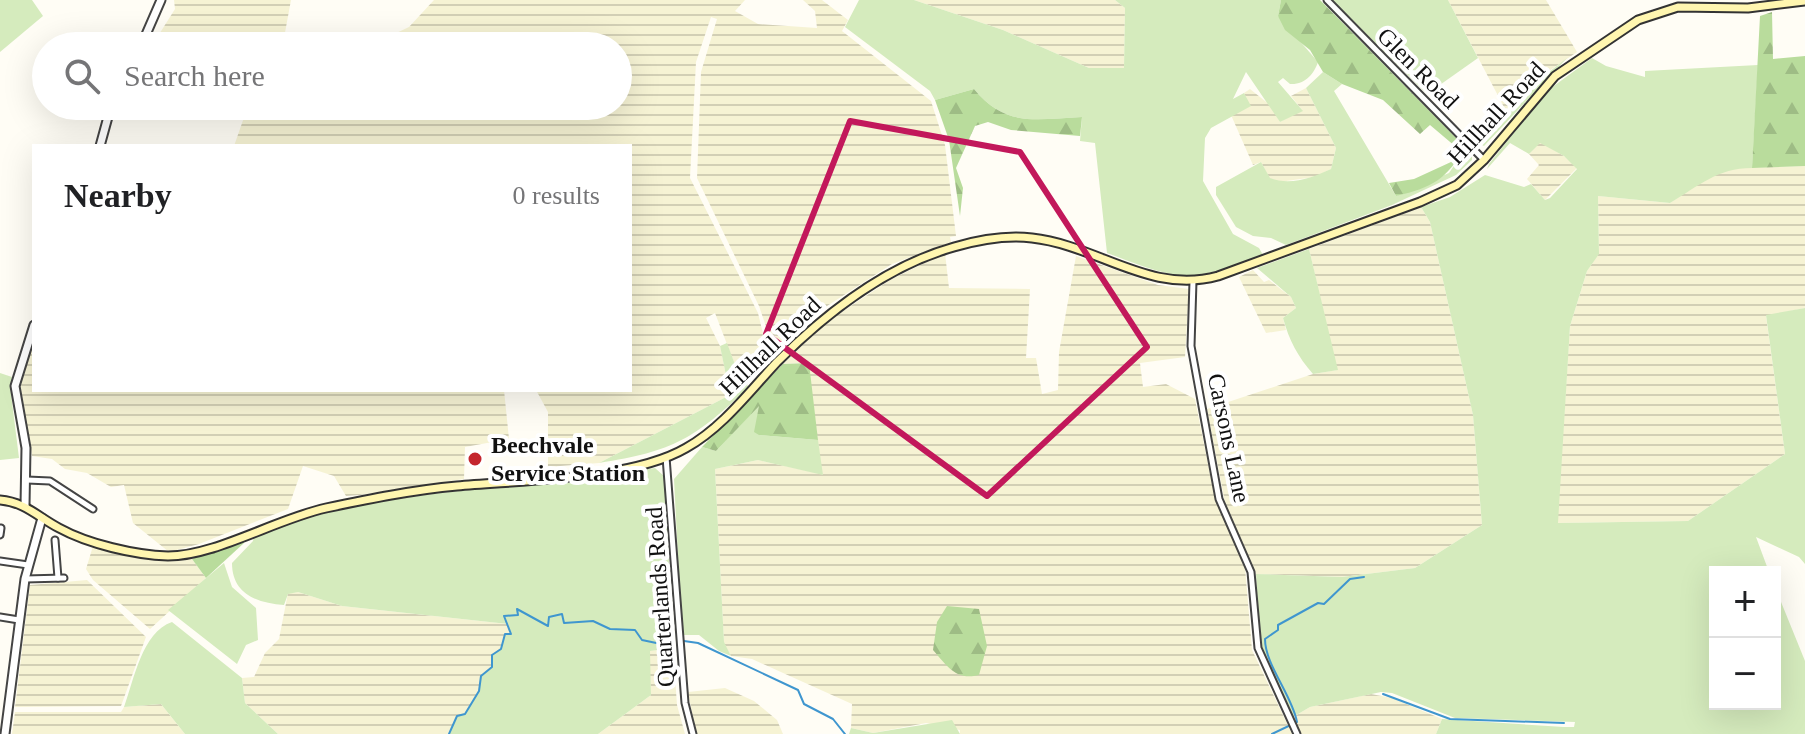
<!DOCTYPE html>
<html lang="en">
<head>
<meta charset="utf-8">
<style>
  body { margin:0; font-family:Georgia,serif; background:#f2f2f2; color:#202124 }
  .controls { position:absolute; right:24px; bottom:24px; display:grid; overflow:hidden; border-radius:0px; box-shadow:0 8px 32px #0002 }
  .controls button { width:72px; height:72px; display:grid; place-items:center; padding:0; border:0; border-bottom:2px solid #e0e0e0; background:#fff; color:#202124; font:40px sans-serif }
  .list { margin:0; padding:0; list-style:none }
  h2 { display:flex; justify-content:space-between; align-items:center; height:104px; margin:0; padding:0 32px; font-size:34px }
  h2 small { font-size:26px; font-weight:400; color:#757577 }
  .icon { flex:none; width:44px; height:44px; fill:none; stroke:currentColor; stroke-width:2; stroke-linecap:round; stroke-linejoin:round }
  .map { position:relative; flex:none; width:1805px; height:734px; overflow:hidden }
  .search { position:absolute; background:#fff; box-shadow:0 8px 32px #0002; left:32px; top:32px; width:600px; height:88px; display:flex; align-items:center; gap:20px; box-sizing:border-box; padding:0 28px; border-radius:44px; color:#757577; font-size:30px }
  .panel { position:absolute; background:#fff; box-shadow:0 8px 32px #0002; left:32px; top:144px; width:600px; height:248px; border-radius:0px }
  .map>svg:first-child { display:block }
  .farmland { fill:url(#farmland-rules) }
  .grass { fill:#d5ebbd }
  .forest { fill:url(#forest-firs) }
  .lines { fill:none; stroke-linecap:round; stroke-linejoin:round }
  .stream { stroke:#3f96cf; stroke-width:2 }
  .minor-casing { stroke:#444; stroke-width:9 }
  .tertiary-casing { stroke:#444; stroke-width:11 }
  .secondary-casing { stroke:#333; stroke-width:11 }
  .minor { stroke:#fff; stroke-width:5 }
  .tertiary { stroke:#fff; stroke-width:7 }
  .secondary { stroke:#fff6b0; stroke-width:7 }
  .marked { fill:none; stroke:#c2185b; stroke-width:6; stroke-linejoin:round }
  .poi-dot { fill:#c4262e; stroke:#fff; stroke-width:3 }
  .labels { text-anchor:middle; stroke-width:8; stroke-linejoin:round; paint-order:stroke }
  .street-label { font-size:24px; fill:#111; stroke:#fff }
  .poi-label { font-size:24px; font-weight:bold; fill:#111; stroke:#fff; text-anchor:start }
</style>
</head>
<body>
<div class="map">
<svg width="1805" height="734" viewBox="0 0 1805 734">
  <defs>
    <pattern id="farmland-rules" width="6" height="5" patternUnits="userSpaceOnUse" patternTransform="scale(2)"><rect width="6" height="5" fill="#f6f3d4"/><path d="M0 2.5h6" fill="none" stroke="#d2cfb5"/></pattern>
    <pattern id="forest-firs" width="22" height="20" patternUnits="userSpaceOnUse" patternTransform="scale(2)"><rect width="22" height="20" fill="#b9dc9c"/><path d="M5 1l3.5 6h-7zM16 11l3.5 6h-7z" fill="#9ebc85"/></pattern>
  </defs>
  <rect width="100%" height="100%" fill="#fffdf5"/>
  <g class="farmland">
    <path d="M174,0H291L284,38L339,46H185L158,36L175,9Z"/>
    <path d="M434,0H745L735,11L758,24L817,28L815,11L803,0H822L848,20L842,31L931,101L945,145L956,236L950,237L951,242L892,264L827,306L784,343L773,347L759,306L697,178L701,72L717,19L711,17L696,62L690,178L758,313L765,342L763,356L747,385L740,378L715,313L706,318L720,346L730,395L599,463L548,467V412L536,390H630V146H234L248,106H618V46H369L409,27Z"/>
    <path d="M914,0H1115L1125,8L1124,68H1089L1003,30Z"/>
    <path d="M1448,0H1546L1577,52L1543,75L1506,111Z"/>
    <path d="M1306,88L1336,148L1331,169L1315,177L1279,182L1270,179L1261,162L1253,165L1231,115L1250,106L1244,93L1250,89L1270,105L1280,122L1302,110L1291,96Z"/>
    <path d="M1540,142L1564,156L1577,168L1545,200L1527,179L1539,165L1529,154Z"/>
    <path d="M1805,166V308L1766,316L1785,454L1688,521L1557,523L1570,326L1587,271L1599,253L1598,196L1670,203L1710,175L1736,168Z"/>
    <path d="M1421,207L1430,222L1473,415L1482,525L1415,568L1342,577L1256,574L1225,503L1207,409L1313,374L1337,370L1309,249Z"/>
    <path d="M945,253L949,288L1030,289L1026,358H1036L1042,394L1058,390L1059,352L1076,256L1158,285L1189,289L1185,357L1140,363L1143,387L1166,384L1195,399L1212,484L1245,567L1252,650L1292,734H960V730L926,723L873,733L851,728L852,704L752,659L731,656L724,643L715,469L758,460L822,474L808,363L783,364L822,325L890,280Z"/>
    <path d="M1253,270L1264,282L1269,280L1291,297L1296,308L1283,318L1286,330L1266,333L1239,277Z"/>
    <path d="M32,343L34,390H504L509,439L465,447L464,479L360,495L346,496L334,476L303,466L288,509L199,544L169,552L133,523L124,485L111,487L87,473L65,469L52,459L32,456L19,381Z"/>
    <path d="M93,546L149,560L192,559L206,578L150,629L93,580L86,569Z"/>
    <path d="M87,580L146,637L121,706L15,707L30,585Z"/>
    <path d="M298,592L342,606L508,624L511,634H506L501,649L493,655L492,667L481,676L479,691L465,714L457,716L449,734H278L245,703L242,678L254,677L265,653L279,639L288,593Z"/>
    <path d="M673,648L677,705L685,734H598L651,695L649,651Z"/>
    <path d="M725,688L754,701L777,720L783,734H696L688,692Z"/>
    <path d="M1371,694L1392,698L1442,719L1436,734H1300L1293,717L1310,707Z"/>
    <path d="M161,704L185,734H12L15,712H121L124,707Z"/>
  </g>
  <g class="grass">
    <path d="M0,0H32L43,16L0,52Z"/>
    <path d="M859,0H914L1003,30L1089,68H1124L1125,8L1115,0H1281L1278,16L1318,62C1314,74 1305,85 1290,84L1283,78L1278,82L1303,111L1280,122L1246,72L1233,99L1244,93L1251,106L1211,128L1205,138L1203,181L1233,234L1259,248L1263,255C1187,284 1182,281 1107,253L1095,143L1080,141L1082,117C1036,119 1006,128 974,89L935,100L930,91L845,27Z"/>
    <path d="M1332,0H1448L1478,58L1427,94Z"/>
    <path d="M1567,58L1484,146L1474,141L1492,130L1522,93Z"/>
    <path d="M1592,58L1606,66L1645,77V71L1758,65L1752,168C1717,168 1699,186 1670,203L1598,196L1599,254L1587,271L1570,326L1558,523L1688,521L1785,454L1766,315L1805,308V564L1799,557L1756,537L1769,572H1715V704H1775V587L1805,661V734H1436L1442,719L1564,727H1574L1575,722L1455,718L1392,693L1381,692L1310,707L1293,717L1260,647L1256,574L1342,577L1415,568L1482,525L1473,415L1430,222L1421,207L1450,197L1485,175L1524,187L1531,184L1545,200L1550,198L1577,169L1564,156L1540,143L1529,154L1510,143L1487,169L1489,164L1547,91Z"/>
    <path d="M1323,72L1342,84L1334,91L1396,196L1449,173L1466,148L1472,152V160L1456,175L1392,205L1286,245L1271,238L1253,236L1236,227L1216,195V187L1261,162L1270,178C1290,186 1312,178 1331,169L1336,148L1306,88Z"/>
    <path d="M1309,249L1338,370L1313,374C1298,357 1289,340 1283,318L1296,308L1291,297L1257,268Z"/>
    <path d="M727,343L740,378L749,387C694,439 674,451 599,463L730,395L720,346Z"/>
    <path d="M0,373L12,377L10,386L19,458L0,460Z"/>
    <path d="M760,404L759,435L818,440L823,475L758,460L715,469L724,642L731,656L719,651L699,635H682L674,479L702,447L716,451Z"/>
    <path d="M655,468L665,477L673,648L650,651L651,695L598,734H449L457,716L465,714L479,691L481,676L492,667V655L501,648L505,634H511L508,624L342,606L298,592L288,594L284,605C257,603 232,594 232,563L253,541L254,534C278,527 301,519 325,513C433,487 546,486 655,468Z"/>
    <path d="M224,563L232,587L256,608L258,640L246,645L237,664L168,610Z"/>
    <path d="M172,622L242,678L245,703L278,734H185L161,704L124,707C134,680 142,632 172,622Z"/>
    <path d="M952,720L960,734H849L851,728L873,733Z"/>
  </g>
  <g class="forest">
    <path d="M1281,0H1320L1466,148C1444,180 1434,187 1396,196L1389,183L1414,179L1451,162L1456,147L1430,125L1420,134L1383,100L1342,84L1323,72L1310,50L1285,30L1278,16Z"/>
    <path d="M1772,12L1773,59L1805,56V166L1752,168L1760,16Z"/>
    <path d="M974,89C1006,128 1036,119 1082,117L1080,136L1011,130L988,122L975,126L956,168L963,188L960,216L949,140L935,100Z"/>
    <path d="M809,363L818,440L759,435L754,432L759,406L716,451L702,447L783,364Z"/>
    <path d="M241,539L244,543L206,578L192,559Z"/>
    <path d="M947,606L979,609L987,646L979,675C956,681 947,666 933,650L937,622Z"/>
  </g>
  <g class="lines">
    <g class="stream">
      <path d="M684,641L698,643L798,690L804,704L833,719L845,734"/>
      <path d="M1383,694L1450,719L1564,723"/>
      <path d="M449,734L457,716L465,714L479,691L481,676L492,667V655L501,649L505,634H511L504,616L518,615L517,609L548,626L549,617L562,614L564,623L593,621L610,629L635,630L642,640L661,644L674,641"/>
      <path d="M1272,734L1297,722C1292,695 1265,665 1265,639L1278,630V625L1318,603L1324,604L1350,579L1364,577"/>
    </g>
    <defs>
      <g id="minor">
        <path d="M1327,0L1484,160"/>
        <path d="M1193,281L1191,346L1219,499L1251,572L1258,648L1297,734"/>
        <path d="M666,457L685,703L693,734"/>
        <path d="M27,480L50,481L93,509"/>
        <path d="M0,535L1,528"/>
        <path d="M55,540L58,578"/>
        <path d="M0,561L28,565"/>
        <path d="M25,579L64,578"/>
        <path d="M0,617L19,620"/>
      </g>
      <g id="tertiary">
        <path d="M141,46L161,0"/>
        <path d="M100,146L111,106"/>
        <path d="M25,506L26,448L15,386L34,325"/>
        <path d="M5,734L25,579L42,518"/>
      </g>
      <path id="secondary" d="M0,500C25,502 38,517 59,528C88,544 135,555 168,556C215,556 276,519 326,508C369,499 413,490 457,486C521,480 631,480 686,448C722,428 749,392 777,362C826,313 886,266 954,247C978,240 1007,235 1032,238C1097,245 1150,295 1218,276L1420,202L1457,185L1484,160L1555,76L1638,20L1678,7L1748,8L1805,1"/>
    </defs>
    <use href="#minor" class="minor-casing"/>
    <use href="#tertiary" class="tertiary-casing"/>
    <use href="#secondary" class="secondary-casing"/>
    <use href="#minor" class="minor"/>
    <use href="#tertiary" class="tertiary"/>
    <use href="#secondary" class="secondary"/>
  </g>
  <path class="marked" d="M850,121L1020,152L1147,347L987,496L766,334Z"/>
  <circle class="poi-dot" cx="475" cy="459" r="8"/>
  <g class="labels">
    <g class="street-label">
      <text transform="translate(1418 68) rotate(45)" y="8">Glen Road</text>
      <text transform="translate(1496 113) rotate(-47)" y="8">Hillhall Road</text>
      <text transform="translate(770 346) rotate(-44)" y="8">Hillhall Road</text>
      <text transform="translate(1229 438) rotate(78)" y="8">Carsons Lane</text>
      <text transform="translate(660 597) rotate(-94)" y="8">Quarterlands Road</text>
    </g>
    <g class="poi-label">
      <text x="491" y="453">Beechvale<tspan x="491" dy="28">Service Station</tspan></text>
    </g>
  </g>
</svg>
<div class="controls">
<button>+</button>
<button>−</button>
</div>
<div class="search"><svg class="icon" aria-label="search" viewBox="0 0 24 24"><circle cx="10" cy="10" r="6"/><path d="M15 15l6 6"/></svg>Search here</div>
<section class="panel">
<h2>Nearby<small>0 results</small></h2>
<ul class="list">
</ul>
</section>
</div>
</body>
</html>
